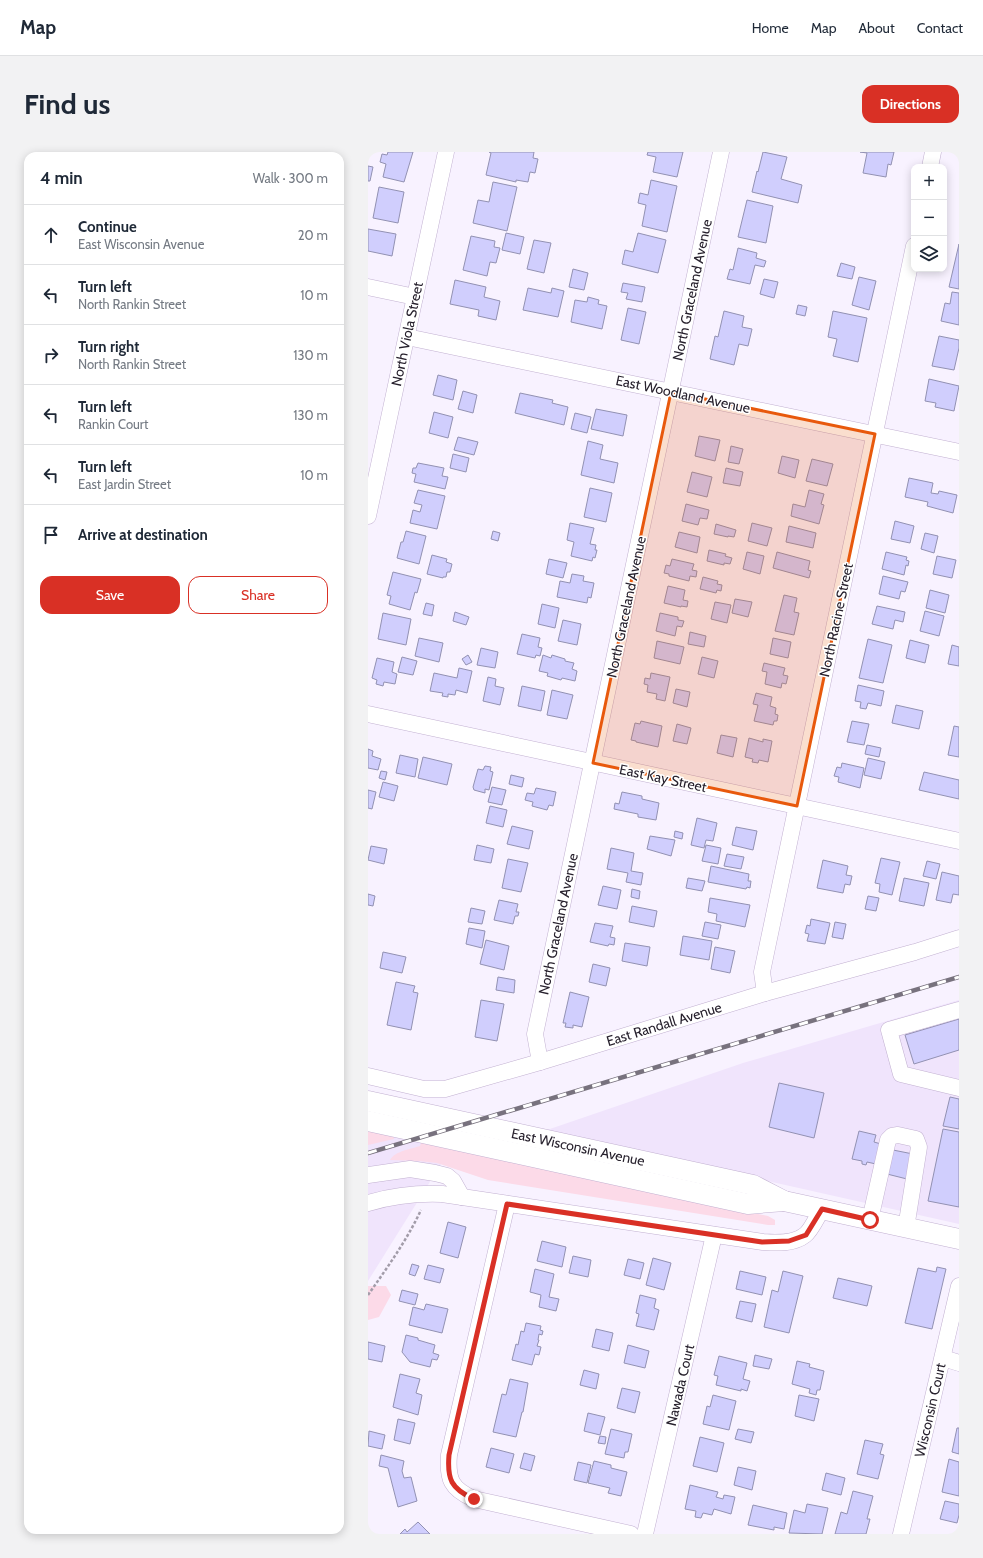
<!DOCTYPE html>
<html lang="en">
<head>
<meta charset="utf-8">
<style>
  body { margin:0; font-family:Cabin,sans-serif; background:#f2f2f3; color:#1f2937 }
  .controls { position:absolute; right:12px; top:12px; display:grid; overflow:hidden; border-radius:8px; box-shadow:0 2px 10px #0003 }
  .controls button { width:36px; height:36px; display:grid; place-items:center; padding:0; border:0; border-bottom:1px solid #e0e1e3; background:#fff; color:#1f2937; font:20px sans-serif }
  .stop { position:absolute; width:12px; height:12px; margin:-9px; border:3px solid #d93025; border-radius:50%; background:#fff }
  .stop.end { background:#d93025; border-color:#fff; box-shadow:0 1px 4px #0008 }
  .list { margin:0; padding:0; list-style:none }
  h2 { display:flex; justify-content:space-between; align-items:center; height:52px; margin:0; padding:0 16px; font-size:17px }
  h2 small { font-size:13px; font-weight:400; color:#747a83 }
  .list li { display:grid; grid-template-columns:26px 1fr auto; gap:12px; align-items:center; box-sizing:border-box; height:60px; padding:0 16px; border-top:1px solid #e0e1e3 }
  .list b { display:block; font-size:15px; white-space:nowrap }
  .list p { margin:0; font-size:13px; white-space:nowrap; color:#747a83 }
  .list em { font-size:13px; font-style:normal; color:#747a83 }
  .actions { display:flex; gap:8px; padding:12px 16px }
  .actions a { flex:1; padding:9px 0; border:1px solid #d93025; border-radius:12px; text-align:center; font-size:14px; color:#d93025 }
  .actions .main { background:#d93025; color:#fff }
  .icon { flex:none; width:22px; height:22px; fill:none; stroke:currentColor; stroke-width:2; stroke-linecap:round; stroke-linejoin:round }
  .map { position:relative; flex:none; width:591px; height:1382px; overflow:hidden; border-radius:12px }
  header { display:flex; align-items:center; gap:24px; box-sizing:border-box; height:56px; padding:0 20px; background:#fff; border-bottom:1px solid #e0e1e3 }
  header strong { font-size:19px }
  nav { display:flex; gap:22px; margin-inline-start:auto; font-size:14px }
  .intro { display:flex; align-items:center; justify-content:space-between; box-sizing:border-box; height:96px; padding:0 24px }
  h1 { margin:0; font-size:28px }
  .button { padding:10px 18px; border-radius:12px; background:#d93025; color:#fff; font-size:14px; font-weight:700 }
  main { display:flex; gap:24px; padding:0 24px }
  aside { flex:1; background:#fff; border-radius:12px; box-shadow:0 2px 10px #0003 }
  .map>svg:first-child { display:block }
  .built { fill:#f0e4fc }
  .green { fill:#fcdae8 }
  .building { fill:#d0cefd; stroke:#9291b2 }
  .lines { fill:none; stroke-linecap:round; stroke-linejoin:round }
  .minor-casing { stroke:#c2b1d1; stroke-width:17 }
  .major-casing { stroke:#c2b1d1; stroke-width:21 }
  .path { stroke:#a29ca9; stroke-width:2.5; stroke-dasharray:3 2; stroke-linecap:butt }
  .minor { stroke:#fff; stroke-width:16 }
  .major { stroke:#fff; stroke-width:20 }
  .rail-casing { stroke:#78727e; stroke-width:4.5 }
  .rail { stroke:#fff; stroke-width:3; stroke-dasharray:9; stroke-linecap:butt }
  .route { stroke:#d93025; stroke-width:5 }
  .marked { fill:#e8590c; fill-opacity:0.2; stroke:#e8590c; stroke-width:3; stroke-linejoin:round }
  .labels { text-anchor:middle; stroke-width:3; stroke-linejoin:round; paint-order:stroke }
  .street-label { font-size:14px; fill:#27212d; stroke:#fff }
</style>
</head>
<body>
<header>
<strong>Map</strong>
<nav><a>Home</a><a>Map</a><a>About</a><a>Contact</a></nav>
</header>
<div class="intro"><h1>Find us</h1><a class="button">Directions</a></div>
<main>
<aside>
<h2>4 min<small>Walk · 300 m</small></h2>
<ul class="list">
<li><svg class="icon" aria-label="ahead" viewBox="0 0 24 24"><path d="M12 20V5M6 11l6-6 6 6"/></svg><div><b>Continue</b><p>East Wisconsin Avenue</p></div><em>20 m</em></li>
<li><svg class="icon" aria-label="left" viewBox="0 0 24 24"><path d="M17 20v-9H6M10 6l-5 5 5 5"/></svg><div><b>Turn left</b><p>North Rankin Street</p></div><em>10 m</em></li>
<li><svg class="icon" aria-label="right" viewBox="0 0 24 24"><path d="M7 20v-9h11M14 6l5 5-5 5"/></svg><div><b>Turn right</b><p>North Rankin Street</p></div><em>130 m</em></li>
<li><svg class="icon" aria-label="left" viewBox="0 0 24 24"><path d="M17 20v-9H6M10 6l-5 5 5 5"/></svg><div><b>Turn left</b><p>Rankin Court</p></div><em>130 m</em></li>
<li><svg class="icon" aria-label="left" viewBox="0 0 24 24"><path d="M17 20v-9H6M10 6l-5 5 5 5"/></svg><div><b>Turn left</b><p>East Jardin Street</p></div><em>10 m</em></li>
<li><svg class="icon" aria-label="arrive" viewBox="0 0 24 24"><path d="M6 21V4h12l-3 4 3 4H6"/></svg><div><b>Arrive at destination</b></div></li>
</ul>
<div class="actions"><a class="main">Save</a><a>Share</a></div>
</aside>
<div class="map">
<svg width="591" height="1382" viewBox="0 0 591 1382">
  <rect width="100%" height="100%" fill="#f8f2ff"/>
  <g class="built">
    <path d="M591,848V1072L176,979L375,911Z"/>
    <path d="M0,978L83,996L0,1129Z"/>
  </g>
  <g class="green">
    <path d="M0,978L25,983L26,987L0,993Z"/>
    <path d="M53,991H60L400,1064L407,1068V1073H400L120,1028L69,1011L51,1009L22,1008C27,999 43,997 52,994Z"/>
    <path d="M0,1134H18L23,1143L11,1165L0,1168Z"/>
  </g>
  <g class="building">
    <path d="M20,0H45L36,30L15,25L18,12L12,10L14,2L19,3Z"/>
    <path d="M121,0H166L165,6L170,7L167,21L162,20L160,30L148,28V30L118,23L123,1Z"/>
    <path d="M280,0H315L309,25L285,20L288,5L279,3Z"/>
    <path d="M395,0L419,5L413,27L434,33L430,51L384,40L389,19L390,20Z"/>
    <path d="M492,0H526L523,13L520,12L518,25L495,21L499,1Z"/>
    <path d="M0,14L5,15L2,29H0Z"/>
    <path d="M283,28L309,34L299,80L274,74L278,53L270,51L272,41L280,43Z"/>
    <path d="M125,30L149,35L139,79L105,71L110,48L121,50Z"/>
    <path d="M11,35L36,40L30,71L5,66Z"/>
    <path d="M379,48L405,54L398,91L370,85Z"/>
    <path d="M0,77L28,82L24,104L0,99Z"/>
    <path d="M138,81L156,85L152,102L134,98Z"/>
    <path d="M270,81L298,88L290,121L254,112L257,98L265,100Z"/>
    <path d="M103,84L127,89L126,95L132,96L128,111L122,110L119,124L95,118Z"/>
    <path d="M166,88L183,91L176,121L159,117Z"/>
    <path d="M591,92V137L581,135Z"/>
    <path d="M370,96L389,101L388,106L398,109L396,115L387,113L382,132L359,127L362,117L365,118Z"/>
    <path d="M473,111L487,115L484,127L469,124Z"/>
    <path d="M205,117L220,121L216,138L201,135Z"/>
    <path d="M491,125L508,129L501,158L484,153Z"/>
    <path d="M396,127L410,130L406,146L392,142Z"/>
    <path d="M87,128L118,135L116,145L132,149L128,168L110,164L111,158L82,152Z"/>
    <path d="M255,131L277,135L274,150L258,147L260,141L253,140Z"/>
    <path d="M160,136L183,141L184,136L196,139L190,165L155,158Z"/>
    <path d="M584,140L591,141V173L573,169L577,151L582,152Z"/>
    <path d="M220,145L231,148L230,152L239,154L234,177L203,170L207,148L219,150Z"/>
    <path d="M430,153L439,155L437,164L428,162Z"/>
    <path d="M260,156L278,160L271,192L253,188Z"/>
    <path d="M356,159L376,164L374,175L384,177L380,194L371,192L366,213L342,207L347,184L350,185Z"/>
    <path d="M465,159L499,166L490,210L465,204L469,187L460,185Z"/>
    <path d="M571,184L591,188V196L586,218L564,214Z"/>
    <path d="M70,223L89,228L85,248L65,243Z"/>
    <path d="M561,227L591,234L586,259L567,255L568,251L557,249Z"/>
    <path d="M95,239L109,243L105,261L90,257Z"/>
    <path d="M152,241L185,248L184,251L200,255L196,273L147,261Z"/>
    <path d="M228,257L259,263L255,284L223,277Z"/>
    <path d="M66,260L85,265L80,286L61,281Z"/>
    <path d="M207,261L223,265L219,281L203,277Z"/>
    <path d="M331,284L352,288L347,309L327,304Z"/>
    <path d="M90,285L110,290L106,303L86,298Z"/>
    <path d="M220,289L235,293L232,307L250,311L246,331L213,323Z"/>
    <path d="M363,294L375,297L371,312L360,310Z"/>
    <path d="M85,302L101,306L98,320L82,316Z"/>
    <path d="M414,304L431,308L427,326L410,321Z"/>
    <path d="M444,307L465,312L459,334L438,329Z"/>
    <path d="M50,311L76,316L74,324L80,325L77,337L46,330L48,322L44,321L45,316H48Z"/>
    <path d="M358,316L375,320L372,334L355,331Z"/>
    <path d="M324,320L344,325L339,345L319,340Z"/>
    <path d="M541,326L565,331L563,341L570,342L571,339L589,343L585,361L559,354L560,350L537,345Z"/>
    <path d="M222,336L244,341L238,370L216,365Z"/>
    <path d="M50,338L77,344L69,377L42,371L45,358L52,360L54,353L46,351Z"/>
    <path d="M441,338L456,342L453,352L456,353L451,372L423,364L425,352L437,355Z"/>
    <path d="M318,352L341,358L339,367L332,366L330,373L314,369Z"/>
    <path d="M527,369L546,374L542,391L523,387Z"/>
    <path d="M202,371L226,376L222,392L228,393L227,398H229L227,406L225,405L224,409L203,404L206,390L199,388Z"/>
    <path d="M384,371L404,376L399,394L380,389Z"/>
    <path d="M348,372L368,378L366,385L360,384V385L346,382Z"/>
    <path d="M421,374L448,381L445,396L418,390Z"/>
    <path d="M38,379L58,384L51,412L29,406L33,390H35Z"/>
    <path d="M125,379L132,381L130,389L123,387Z"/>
    <path d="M311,380L332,385L329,401L307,395Z"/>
    <path d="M557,381L570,384L566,401L553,397Z"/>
    <path d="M341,398L358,402L357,404L364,406L362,412L356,411V413L339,409Z"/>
    <path d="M379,400L396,404L392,422L375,417Z"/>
    <path d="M409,400L442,409L440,418L443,419L441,426L405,416Z"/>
    <path d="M518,400L539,405L538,408L541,409L540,414L538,413L536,423L514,417Z"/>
    <path d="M64,403L79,407L78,410L84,412L82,420H79L78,425H75V426L59,422Z"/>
    <path d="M569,404L588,408L584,426L565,422Z"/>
    <path d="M181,407L199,411L195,426L178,422Z"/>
    <path d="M304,407L326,412L324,418L329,419L328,425L322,424L321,429L301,424V422L296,421L298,413L302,414Z"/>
    <path d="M25,420L53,427L49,441L47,440L42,458L21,452L23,444L19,443Z"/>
    <path d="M204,422L216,424L215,429L226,431L223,446L220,445L219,451L189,445L192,429L202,431Z"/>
    <path d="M515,424L540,430L537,440L533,439L531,447L511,442Z"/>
    <path d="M335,425L350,429L349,432L354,433L353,439L349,438L348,441L332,437Z"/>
    <path d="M300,434L317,438L315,448L320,449L319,455L313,454V455L296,451Z"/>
    <path d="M562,438L581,443L577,461L558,456Z"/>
    <path d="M416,443L429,446L426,460L431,461L426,483L407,479Z"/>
    <path d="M367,447L384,450L380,465L364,461Z"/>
    <path d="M347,450L363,453L359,471L343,467Z"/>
    <path d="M58,451L66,453L64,464L55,462Z"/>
    <path d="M174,452L191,456L187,476L170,472Z"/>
    <path d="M509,454L537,460L535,470L527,468L525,477L504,472Z"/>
    <path d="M557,459L576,464L571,484L552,479Z"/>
    <path d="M87,460L101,465L98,473L85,469Z"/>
    <path d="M15,461L43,467L38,493L10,487Z"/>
    <path d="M292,461L310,465V468L316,469L314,475L309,474L307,484L288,479Z"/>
    <path d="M195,468L213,472L209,493L190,489Z"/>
    <path d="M322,480L338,484L336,495L320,492Z"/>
    <path d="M154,482L172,486L170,495L174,496L172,504L168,503L167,506L149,502Z"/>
    <path d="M51,486L75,491L71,510L47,504Z"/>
    <path d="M405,486L423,490L420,506L402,502Z"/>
    <path d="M500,487L524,493L515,531L491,526Z"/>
    <path d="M542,488L561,493L557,511L538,506Z"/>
    <path d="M289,489L316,495L312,512L286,506Z"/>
    <path d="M584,493L591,495V514L580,512Z"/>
    <path d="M113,496L130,500L127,516L109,513Z"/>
    <path d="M100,503L104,510L98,513L94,507Z"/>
    <path d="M175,503L183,506L184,503L197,507V509L206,511L204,517L209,519L207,529L194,526L193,528L179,524L180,521L171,519Z"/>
    <path d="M34,505L49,509L45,523L30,520Z"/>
    <path d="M334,505L350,509L346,526L330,522Z"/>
    <path d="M9,506L26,510L24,520L29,522L27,532L16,530L15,534L8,532L9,528L4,526Z"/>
    <path d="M396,511L417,516L415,523L420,524L418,532L414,531L413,536L397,532L399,520L394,519Z"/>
    <path d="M91,516L104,519L99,541L88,538L87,543L80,542V545L74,544L75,541L62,539L66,521L89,526Z"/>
    <path d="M283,521L302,525L297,549L288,547L289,542L279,540L280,533L276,532L277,526L282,527Z"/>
    <path d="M120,525L128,527L127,534L136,536L132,553L115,549Z"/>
    <path d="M490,533L516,539L513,554L500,551L498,557L492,556L493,550L487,549Z"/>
    <path d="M154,534L177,539L173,559L150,554Z"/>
    <path d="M308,537L322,540L319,555L305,551Z"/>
    <path d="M184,538L205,543L199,567L179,563Z"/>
    <path d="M388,541L404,545L402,554L408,556L407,562L410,563L409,569H406L405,573L386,569L390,553L385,552Z"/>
    <path d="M528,553L555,559L551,577L524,571Z"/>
    <path d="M273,569L294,574L290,595L268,590V589L263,588L267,571L272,572Z"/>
    <path d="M484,569L501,572L496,593L479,590Z"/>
    <path d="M309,572L323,576L319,592L305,589Z"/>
    <path d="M586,574L591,575V605L580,603Z"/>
    <path d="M353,583L369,586L365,605L349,601Z"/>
    <path d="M381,586L395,590V587L404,589L400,610L391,608L390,611L384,610L385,607L377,605Z"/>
    <path d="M499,593L513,596L511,605L497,602Z"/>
    <path d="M0,597L5,599L4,604L13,607L10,618L0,616Z"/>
    <path d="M32,603L50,607L47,625L28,621Z"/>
    <path d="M55,605L84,612L79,633L50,626Z"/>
    <path d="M500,606L517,610L513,627L496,623Z"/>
    <path d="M474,611L496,616L492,636L470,630L471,625L466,624L469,615L473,616Z"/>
    <path d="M117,614L123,615L122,619L125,620L121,638L117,637V641L106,638L105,635L110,617L115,618Z"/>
    <path d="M13,619L19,620L17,628L11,626Z"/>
    <path d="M556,620L591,628V647L551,638Z"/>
    <path d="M143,623L156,626L154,635L141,632Z"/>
    <path d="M15,630L30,634L26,649L11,645Z"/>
    <path d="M124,635L138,638L134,653L120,650Z"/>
    <path d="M168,636L188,640L185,654L181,653L179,658L164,654L165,650L157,648L159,641L166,642Z"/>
    <path d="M0,638L8,640L4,657L0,656Z"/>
    <path d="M254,640L274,644V647L291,651L288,668L270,665V662L246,657L247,651L251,652Z"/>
    <path d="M122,654L139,658L135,675L118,671Z"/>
    <path d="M329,666L349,671L345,689L338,688L336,696L323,693Z"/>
    <path d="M144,674L165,679L161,697L139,692Z"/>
    <path d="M368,675L389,679L385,698L364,693Z"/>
    <path d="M307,679L315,681L314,687L306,685Z"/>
    <path d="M282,684L307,688L303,704L279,697Z"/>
    <path d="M109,693L126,697L123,711L106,708Z"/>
    <path d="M338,693L353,696L350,712L334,709Z"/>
    <path d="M3,694L19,697L16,712L0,708Z"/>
    <path d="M243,696L266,701L263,719L275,721L273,733L258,730L260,721L239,717Z"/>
    <path d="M359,702L376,705L373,717L356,714Z"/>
    <path d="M513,706L532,710L524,743L511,740L512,732L507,731Z"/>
    <path d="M140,707L160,711L153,740L134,736Z"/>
    <path d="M455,708L480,714L478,723L484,724L482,733L477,732L475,741L449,736Z"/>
    <path d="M559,709L572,712L568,727L555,724Z"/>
    <path d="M343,714L381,722L380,729H383L382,736L379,735L378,737L340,730Z"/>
    <path d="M574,720L591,724V743L585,742L583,751L568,748Z"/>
    <path d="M320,726L337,729L334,739L318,736Z"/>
    <path d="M536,726L561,731L556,754L531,749Z"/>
    <path d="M235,734L253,738L249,757L230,753Z"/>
    <path d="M264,737L272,739L271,747L263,745Z"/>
    <path d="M0,742L7,744L5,754L0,753Z"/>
    <path d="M500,744L511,746L508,759L497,757Z"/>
    <path d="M342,746L382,753L377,775L348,769L349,762L340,760Z"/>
    <path d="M131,748L150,752L148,760H151L150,764H147L145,772L126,768Z"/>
    <path d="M264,754L289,759L286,775L261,770Z"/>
    <path d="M103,756L117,759L114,772L100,770Z"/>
    <path d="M443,767L462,771L457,792L439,789L441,782L437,781L439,773L442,774Z"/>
    <path d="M337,770L353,773L350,787L334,784Z"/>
    <path d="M467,770L478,772L475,787L464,785Z"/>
    <path d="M227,771L245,774L242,785L247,786L246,793L241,792L240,794L222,790Z"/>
    <path d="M101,776L117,779L114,796L98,792Z"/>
    <path d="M315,784L344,789L341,808L312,803Z"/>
    <path d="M118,788L141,794L136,818L112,812Z"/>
    <path d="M257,791L282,795L279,814L254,809Z"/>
    <path d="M347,795L367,799L362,821L343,817Z"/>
    <path d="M15,800L38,805L34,821L12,816Z"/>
    <path d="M225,812L242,816L238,834L221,830Z"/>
    <path d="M130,825L147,828L146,841L128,838Z"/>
    <path d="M28,830L47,834L45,840L50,841L43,878L19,873Z"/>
    <path d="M202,840L221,845L214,875L205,873V876L197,875L198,871H195Z"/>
    <path d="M113,848L136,852L129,889L107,885Z"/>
    <path d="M591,867V898L546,912L537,883Z"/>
    <path d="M411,931L456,941L446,986L401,975Z"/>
    <path d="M582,945L591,947V977L575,974Z"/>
    <path d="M575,977L591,980V1055L560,1049Z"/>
    <path d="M491,979L508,983L506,990L513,992L508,1012L499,1010L498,1013L494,1012V1009L484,1007Z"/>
    <path d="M525,998L545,1002L539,1027L519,1022Z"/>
    <path d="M80,1070L98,1075L90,1106L72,1101Z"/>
    <path d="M174,1089L198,1095L194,1115L169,1109Z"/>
    <path d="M205,1104L223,1108L220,1125L201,1121Z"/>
    <path d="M285,1106L303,1111L296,1138L278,1133Z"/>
    <path d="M260,1107L276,1111L272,1127L256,1123Z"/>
    <path d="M44,1112L51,1114L47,1124L41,1122Z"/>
    <path d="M60,1113L76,1117L72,1131L56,1127Z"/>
    <path d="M569,1115L578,1117L564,1177L537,1171L550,1116L568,1120Z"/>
    <path d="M167,1117L186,1122L181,1145L191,1147L188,1159L171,1155L173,1143L162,1140Z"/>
    <path d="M372,1119L398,1125L394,1143L368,1137Z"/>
    <path d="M415,1119L435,1124L421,1181L396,1175L404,1138L410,1140Z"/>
    <path d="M470,1126L504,1134L499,1154L465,1146Z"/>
    <path d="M34,1138L50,1142L47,1153L31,1149Z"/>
    <path d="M272,1143L288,1147L286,1156L291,1158L286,1178L268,1174L271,1162L268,1161Z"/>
    <path d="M372,1149L388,1152L384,1170L368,1166Z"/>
    <path d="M58,1152L80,1157L74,1181L41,1173L45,1155L56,1158Z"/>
    <path d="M158,1171L173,1174L172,1178L175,1179L174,1183L171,1182L170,1188H171L169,1194L173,1195L171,1203L167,1202L164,1213L144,1208L148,1192L150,1193L153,1179L156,1180Z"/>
    <path d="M228,1177L245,1181L241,1199L224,1195Z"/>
    <path d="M38,1183L50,1186V1188L67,1193L65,1201L71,1203L69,1208L64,1207L62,1215L42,1210L34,1200Z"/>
    <path d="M0,1190L17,1194L14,1210L0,1207Z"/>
    <path d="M260,1193L281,1199L277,1216L256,1211Z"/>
    <path d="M387,1203L404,1207L401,1217L385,1214Z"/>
    <path d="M351,1204L379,1211L375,1227L382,1229L379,1239L373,1237V1239L348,1233L350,1224L346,1223Z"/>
    <path d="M429,1209L442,1212L441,1215L456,1219L452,1238H449L448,1243L441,1241L442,1237L424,1232Z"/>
    <path d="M216,1218L231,1222L228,1237L212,1233Z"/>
    <path d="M32,1222L52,1227L48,1241L54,1243L50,1263L25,1255Z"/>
    <path d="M142,1227L160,1231L155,1260H154L148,1285L125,1280L134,1242L138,1243Z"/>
    <path d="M254,1236L272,1240L267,1261L249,1256Z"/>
    <path d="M345,1243L368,1249L361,1278L335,1272L339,1254L342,1255Z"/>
    <path d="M431,1243L451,1247L446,1269L427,1264Z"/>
    <path d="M220,1261L237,1265L232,1283L216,1279Z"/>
    <path d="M30,1267L47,1271L42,1292L26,1288Z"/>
    <path d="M589,1276H591V1302L584,1300Z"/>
    <path d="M243,1277L264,1282L260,1300H257L256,1306L237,1302Z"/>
    <path d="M370,1277L386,1280L383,1291L367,1287Z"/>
    <path d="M1,1279L17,1283L14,1297L0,1294Z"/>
    <path d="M232,1284L238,1285L237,1292L230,1291Z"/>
    <path d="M332,1285L356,1291L349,1320L325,1314Z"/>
    <path d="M497,1288L515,1292L512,1302L516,1303L510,1327L489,1322Z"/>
    <path d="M123,1296L146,1302L141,1321L118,1315Z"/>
    <path d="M156,1301L167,1304L163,1319L152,1316Z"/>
    <path d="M13,1303L36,1309L34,1319L36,1326L43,1325L49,1349L30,1355L20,1316L11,1314Z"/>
    <path d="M581,1307L591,1310V1344L574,1340Z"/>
    <path d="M226,1309L243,1313V1316L259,1320L253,1344L240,1341L242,1336L220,1331Z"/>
    <path d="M210,1310L223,1313L219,1331L206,1328Z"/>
    <path d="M370,1315L388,1319L384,1338L366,1333Z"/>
    <path d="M458,1321L477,1326L473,1343L454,1338Z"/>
    <path d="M322,1333L350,1340L348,1345L355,1347L356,1343L367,1345L363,1362L346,1357L344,1363L335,1361L333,1366L327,1365L328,1359L317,1357Z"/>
    <path d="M485,1339L505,1344L499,1367H502L498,1382H467L473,1360L479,1362Z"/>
    <path d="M577,1349L591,1352V1363L589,1371L572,1367Z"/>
    <path d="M439,1352L460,1356L454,1382L421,1381L426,1358L437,1361Z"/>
    <path d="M385,1353L419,1361L416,1377L406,1375V1378L380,1373Z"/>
    <path d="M50,1370L62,1382H32L37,1377L39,1380Z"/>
  </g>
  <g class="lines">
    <defs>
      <g id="minor">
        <path d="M562,15L565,0"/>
        <path d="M0,135L47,145"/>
        <path d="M39,185L591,300"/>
        <path d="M0,364L78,0"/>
        <path d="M0,562L591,689"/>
        <path d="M397,841L394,820L546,94"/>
        <path d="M591,858L521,878L533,922L591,936"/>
        <path d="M172,910L167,882L353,0"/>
        <path d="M0,924L56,937H77L172,910L397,841L547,800L591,786"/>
        <path d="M0,1023L42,1017L67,1021L79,1024L85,1029L94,1045"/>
        <path d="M0,1051C24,1044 49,1041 74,1042L395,1090C408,1091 426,1092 437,1083C443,1079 450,1063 454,1057"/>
        <path d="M139,1052L81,1303C79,1327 83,1337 106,1347L263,1382"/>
        <path d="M502,1068L520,988L524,984L530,983L548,987L551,995L538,1076"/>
        <path d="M575,1206L591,1211"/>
        <path d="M277,1382L346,1083"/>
        <path d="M533,1382L591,1134"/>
      </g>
      <g id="major">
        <path d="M0,949L385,1033L416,1049L591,1087"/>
        <path d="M0,969L380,1052L416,1049"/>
      </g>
    </defs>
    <use href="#minor" class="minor-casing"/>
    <use href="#major" class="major-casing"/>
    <path class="path" d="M0,1143C19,1116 39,1088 53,1058"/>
    <use href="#minor" class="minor"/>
    <use href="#major" class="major"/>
    <defs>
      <path id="rail" d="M0,1001L591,825"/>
    </defs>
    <use href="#rail" class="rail-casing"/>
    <use href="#rail" class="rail"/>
  </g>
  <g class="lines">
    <path class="route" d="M106,1347C83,1337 79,1327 81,1303L139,1052L394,1090L421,1089L438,1083L454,1057L502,1068"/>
  </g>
  <path class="marked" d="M303,240L507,282L429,654L225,611Z"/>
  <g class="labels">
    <g class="street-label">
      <text transform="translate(324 138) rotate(-78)" y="5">North Graceland Avenue</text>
      <text transform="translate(39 182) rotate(-78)" y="5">North Viola Street</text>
      <text transform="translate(315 242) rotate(12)" y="5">East Woodland Avenue</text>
      <text transform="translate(258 455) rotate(-78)" y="5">North Graceland Avenue</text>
      <text transform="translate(468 468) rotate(-78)" y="5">North Racine Street</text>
      <text transform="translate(295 626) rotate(12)" y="5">East Kay Street</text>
      <text transform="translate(190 772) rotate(-78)" y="5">North Graceland Avenue</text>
      <text transform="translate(296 872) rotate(-17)" y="5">East Randall Avenue</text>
      <text transform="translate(210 995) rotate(12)" y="5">East Wisconsin Avenue</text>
      <text transform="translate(312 1233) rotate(-77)" y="5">Nawada Court</text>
      <text transform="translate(562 1258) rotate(-77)" y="5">Wisconsin Court</text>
    </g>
  </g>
</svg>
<div class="controls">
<button>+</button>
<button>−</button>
<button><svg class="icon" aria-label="layers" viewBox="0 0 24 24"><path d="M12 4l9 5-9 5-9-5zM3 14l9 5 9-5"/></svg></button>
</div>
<div class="stop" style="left:502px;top:1068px"></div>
<div class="stop end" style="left:106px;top:1347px"></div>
</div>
</main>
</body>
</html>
